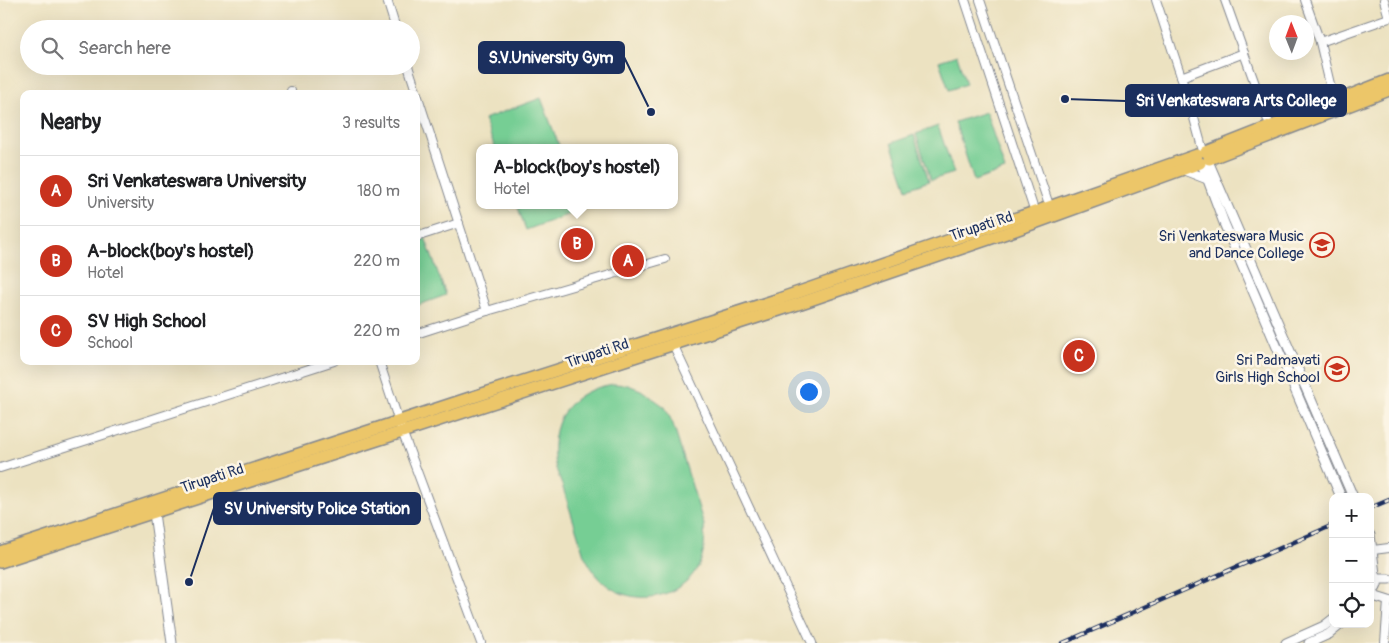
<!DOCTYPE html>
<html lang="en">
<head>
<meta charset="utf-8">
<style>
  body { margin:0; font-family:Pangolin,sans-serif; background:#f2f2f2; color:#202124 }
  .controls { position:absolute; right:15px; bottom:15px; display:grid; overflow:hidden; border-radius:10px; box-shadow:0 5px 20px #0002 }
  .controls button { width:45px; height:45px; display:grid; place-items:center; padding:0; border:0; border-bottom:1px solid #e0e0e0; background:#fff; color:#202124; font:25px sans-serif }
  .compass { position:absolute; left:1269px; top:15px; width:45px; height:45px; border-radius:50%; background:#fff; box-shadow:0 5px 20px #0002; rotate:359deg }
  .you { position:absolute; left:808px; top:391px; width:18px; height:18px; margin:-12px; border:4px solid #fff; border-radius:50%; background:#1a73e8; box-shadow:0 0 0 8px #1a73e833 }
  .badge { display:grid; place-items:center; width:32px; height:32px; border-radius:50%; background:#c8321e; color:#fff; font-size:16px; font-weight:700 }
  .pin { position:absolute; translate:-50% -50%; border:2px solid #fff; box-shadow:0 1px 5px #0006 }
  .popup { position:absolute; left:476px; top:144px; width:202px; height:65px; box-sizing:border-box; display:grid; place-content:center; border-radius:10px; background:#fff; filter:drop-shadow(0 1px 4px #0005); font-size:16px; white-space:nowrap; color:#757577 }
  .popup b { font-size:19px; color:#202124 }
  .popup::after { content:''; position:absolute; left:50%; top:100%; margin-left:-10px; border:10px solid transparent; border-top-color:#fff }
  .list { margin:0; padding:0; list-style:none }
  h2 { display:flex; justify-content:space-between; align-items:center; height:65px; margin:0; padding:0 20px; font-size:21px }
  h2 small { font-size:16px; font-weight:400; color:#757577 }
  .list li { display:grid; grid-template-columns:32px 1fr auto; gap:15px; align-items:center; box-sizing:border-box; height:70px; padding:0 20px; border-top:1px solid #e0e0e0 }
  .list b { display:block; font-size:19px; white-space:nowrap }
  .list p { margin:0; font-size:16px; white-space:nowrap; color:#757577 }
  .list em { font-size:16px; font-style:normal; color:#757577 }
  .icon { flex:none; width:28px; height:28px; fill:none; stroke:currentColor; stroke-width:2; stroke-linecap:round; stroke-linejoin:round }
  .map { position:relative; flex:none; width:1389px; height:643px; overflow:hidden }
  .search { position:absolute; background:#fff; box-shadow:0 5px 20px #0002; left:20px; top:20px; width:400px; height:55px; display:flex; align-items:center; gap:12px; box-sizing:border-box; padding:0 18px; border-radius:28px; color:#757577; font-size:19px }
  .panel { position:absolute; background:#fff; box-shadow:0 5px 20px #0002; left:20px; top:90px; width:400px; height:275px; border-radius:10px }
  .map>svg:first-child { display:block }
  .green { fill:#76ce94; stroke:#487e79 }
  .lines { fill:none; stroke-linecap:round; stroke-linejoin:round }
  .minor-casing { stroke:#848890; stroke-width:10 }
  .tertiary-casing { stroke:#848890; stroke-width:11 }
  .primary-casing { stroke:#848890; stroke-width:14 }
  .minor { stroke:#fff; stroke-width:8 }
  .tertiary { stroke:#fff; stroke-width:9 }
  .primary { stroke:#ecc669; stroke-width:11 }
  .rail-casing { stroke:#1b2f5e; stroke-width:4.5 }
  .rail { stroke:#fcf5e5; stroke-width:2.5; stroke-dasharray:8; stroke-linecap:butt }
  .labels { text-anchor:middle; stroke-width:5; stroke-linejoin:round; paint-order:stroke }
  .street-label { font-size:15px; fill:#1b2f5e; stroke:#fcf5e5 }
  .poi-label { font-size:15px; fill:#1b2f5e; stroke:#fcf5e5; text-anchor:end }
  .leader { fill:none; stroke:#1b2f5e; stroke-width:2 }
  .callout-dot { fill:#1b2f5e; stroke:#fcf5e5; stroke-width:2 }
  .callout { fill:#1b2f5e; stroke:#1b2f5e; stroke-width:2 }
  .callout-label { font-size:16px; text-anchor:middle; font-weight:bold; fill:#fff }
</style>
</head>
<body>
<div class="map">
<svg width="1389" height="643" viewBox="0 0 1389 643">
  <rect width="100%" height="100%" fill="#fcf5e5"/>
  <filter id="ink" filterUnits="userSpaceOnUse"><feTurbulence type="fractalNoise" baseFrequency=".02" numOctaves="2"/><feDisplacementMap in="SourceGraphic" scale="10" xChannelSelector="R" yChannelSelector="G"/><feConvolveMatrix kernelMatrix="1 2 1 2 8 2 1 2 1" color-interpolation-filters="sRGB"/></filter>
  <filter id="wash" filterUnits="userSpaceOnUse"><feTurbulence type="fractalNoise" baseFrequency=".0096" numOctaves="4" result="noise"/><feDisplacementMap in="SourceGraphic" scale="20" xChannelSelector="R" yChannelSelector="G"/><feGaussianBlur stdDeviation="1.12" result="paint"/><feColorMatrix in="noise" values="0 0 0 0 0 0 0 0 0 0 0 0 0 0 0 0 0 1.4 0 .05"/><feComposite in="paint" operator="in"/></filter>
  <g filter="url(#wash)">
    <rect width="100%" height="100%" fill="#ece2c1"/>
    <g class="green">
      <path d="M957,55L966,84L949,90L939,61Z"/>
      <path d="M541,98L560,148H495L484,119Z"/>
      <path d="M986,112L1005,170L974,181L955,122Z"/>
      <path d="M938,126L954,173L931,180L916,134Z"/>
      <path d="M914,135L929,181L907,189L891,143Z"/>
      <path d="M517,205H581L583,209L526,230Z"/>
      <path d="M422,229L446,295L416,306V231Z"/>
      <path d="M614,384L628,385L641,390L665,407L673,424L704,525C705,540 705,554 698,567C678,601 629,608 601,580C594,573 589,564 584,555C577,532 570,510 563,488C560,479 555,468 554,459C551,416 572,390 614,384Z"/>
    </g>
  </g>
  <g filter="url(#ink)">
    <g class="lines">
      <defs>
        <g id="minor">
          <path d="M387,0L396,29"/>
          <path d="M965,0L1036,216"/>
          <path d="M980,0L1051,211"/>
          <path d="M1156,0L1191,107L1203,151"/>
          <path d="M1225,0L1270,126"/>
          <path d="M1305,0L1320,42L1334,101"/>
          <path d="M1320,42L1389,18L1384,0"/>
          <path d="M408,66L487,311"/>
          <path d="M1181,77L1244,53"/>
          <path d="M291,91V94"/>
          <path d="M416,237L459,223"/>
          <path d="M416,334L487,311L665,259"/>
          <path d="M673,344L812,643"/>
          <path d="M379,361L402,431L481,643"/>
          <path d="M0,468L334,361"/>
          <path d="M1373,550L1389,548"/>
          <path d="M1385,643L1388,601"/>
        </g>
        <g id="tertiary">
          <path d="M1208,161L1353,497"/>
          <path d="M1202,164L1224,223L1341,497"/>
          <path d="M1184,170L1207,179"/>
          <path d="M154,513L172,643"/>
          <path d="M1370,535L1375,574"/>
          <path d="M1378,579H1389"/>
          <path d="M1370,593C1380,587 1380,577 1370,571"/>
          <path d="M1370,595L1389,601"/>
          <path d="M1286,643L1324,626L1333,619"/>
          <path d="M1309,643L1329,634L1341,624"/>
        </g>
        <g id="primary">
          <path d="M1206,152L1389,80"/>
          <path d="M1209,159L1389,90"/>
          <path d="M0,552L470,398L776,300L947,241L1035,212L1197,155"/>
          <path d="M0,562L801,303L1015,230L1200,163"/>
        </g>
      </defs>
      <use href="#minor" class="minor-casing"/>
      <use href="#tertiary" class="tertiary-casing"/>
      <use href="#primary" class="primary-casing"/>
      <use href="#minor" class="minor"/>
      <use href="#tertiary" class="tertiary"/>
      <use href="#primary" class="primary"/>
      <defs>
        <g id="rail">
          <path d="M1370,508L1389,500"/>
          <path d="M1063,643L1333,525"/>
        </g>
      </defs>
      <use href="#rail" class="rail-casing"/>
      <use href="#rail" class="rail"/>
    </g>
  </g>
  <defs>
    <symbol id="university-ring" viewBox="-11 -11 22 22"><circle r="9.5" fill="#fcf5e5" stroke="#c8321e" stroke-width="1.5"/><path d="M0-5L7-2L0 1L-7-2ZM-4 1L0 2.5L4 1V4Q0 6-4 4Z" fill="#c8321e"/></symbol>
    <symbol id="school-ring" viewBox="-11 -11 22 22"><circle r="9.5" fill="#fcf5e5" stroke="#c8321e" stroke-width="1.5"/><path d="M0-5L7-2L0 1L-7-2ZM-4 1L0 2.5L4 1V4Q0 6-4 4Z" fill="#c8321e"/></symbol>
  </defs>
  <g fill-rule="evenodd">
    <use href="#university-ring" x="1308" y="231" width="28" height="28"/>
    <use href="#school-ring" x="1323" y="355" width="28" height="28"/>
  </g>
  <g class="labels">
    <g class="street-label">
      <text transform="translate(981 226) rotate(-18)" y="5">Tirupati Rd</text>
      <text transform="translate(597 353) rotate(-18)" y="5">Tirupati Rd</text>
      <text transform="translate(212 478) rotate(-18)" y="5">Tirupati Rd</text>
    </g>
    <g class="poi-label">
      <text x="1304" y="241">Sri Venkateswara Music<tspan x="1304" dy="17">and Dance College</tspan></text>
      <text x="1320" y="365">Sri Padmavati<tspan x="1320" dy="17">Girls High School</tspan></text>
    </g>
  </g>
  <path class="leader" d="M651 112L624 57M1065 99L1126 101M189 582L214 508"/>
  <g class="callout-dot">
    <circle cx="651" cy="112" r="5"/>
    <circle cx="1065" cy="99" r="5"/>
    <circle cx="189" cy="582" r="5"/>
  </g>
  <g class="callout">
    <rect x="479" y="42" width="145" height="31" rx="5"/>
    <rect x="1126" y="85" width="220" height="31" rx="5"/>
    <rect x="214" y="493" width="206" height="31" rx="5"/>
  </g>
  <g class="callout-label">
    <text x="551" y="63">S.V.University Gym</text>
    <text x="1236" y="106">Sri Venkateswara Arts College</text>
    <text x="317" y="514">SV University Police Station</text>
  </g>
</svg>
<div class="controls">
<button>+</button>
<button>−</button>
<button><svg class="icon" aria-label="locate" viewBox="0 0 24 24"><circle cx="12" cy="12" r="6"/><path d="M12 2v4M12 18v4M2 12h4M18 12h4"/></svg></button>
</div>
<svg class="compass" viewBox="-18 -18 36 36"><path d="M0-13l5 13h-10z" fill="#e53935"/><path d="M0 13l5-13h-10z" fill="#757577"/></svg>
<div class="you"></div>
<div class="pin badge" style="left:628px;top:261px">A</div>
<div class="pin badge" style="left:577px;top:244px">B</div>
<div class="popup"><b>A-block(boy's hostel)</b>Hotel</div>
<div class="pin badge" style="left:1079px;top:356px">C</div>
<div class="search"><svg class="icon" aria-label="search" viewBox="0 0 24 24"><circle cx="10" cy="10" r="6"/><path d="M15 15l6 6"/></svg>Search here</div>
<section class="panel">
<h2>Nearby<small>3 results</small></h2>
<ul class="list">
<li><span class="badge">A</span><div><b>Sri Venkateswara University</b><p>University</p></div><em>180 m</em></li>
<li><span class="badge">B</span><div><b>A-block(boy's hostel)</b><p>Hotel</p></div><em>220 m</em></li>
<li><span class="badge">C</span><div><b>SV High School</b><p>School</p></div><em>220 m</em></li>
</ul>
</section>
</div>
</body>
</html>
